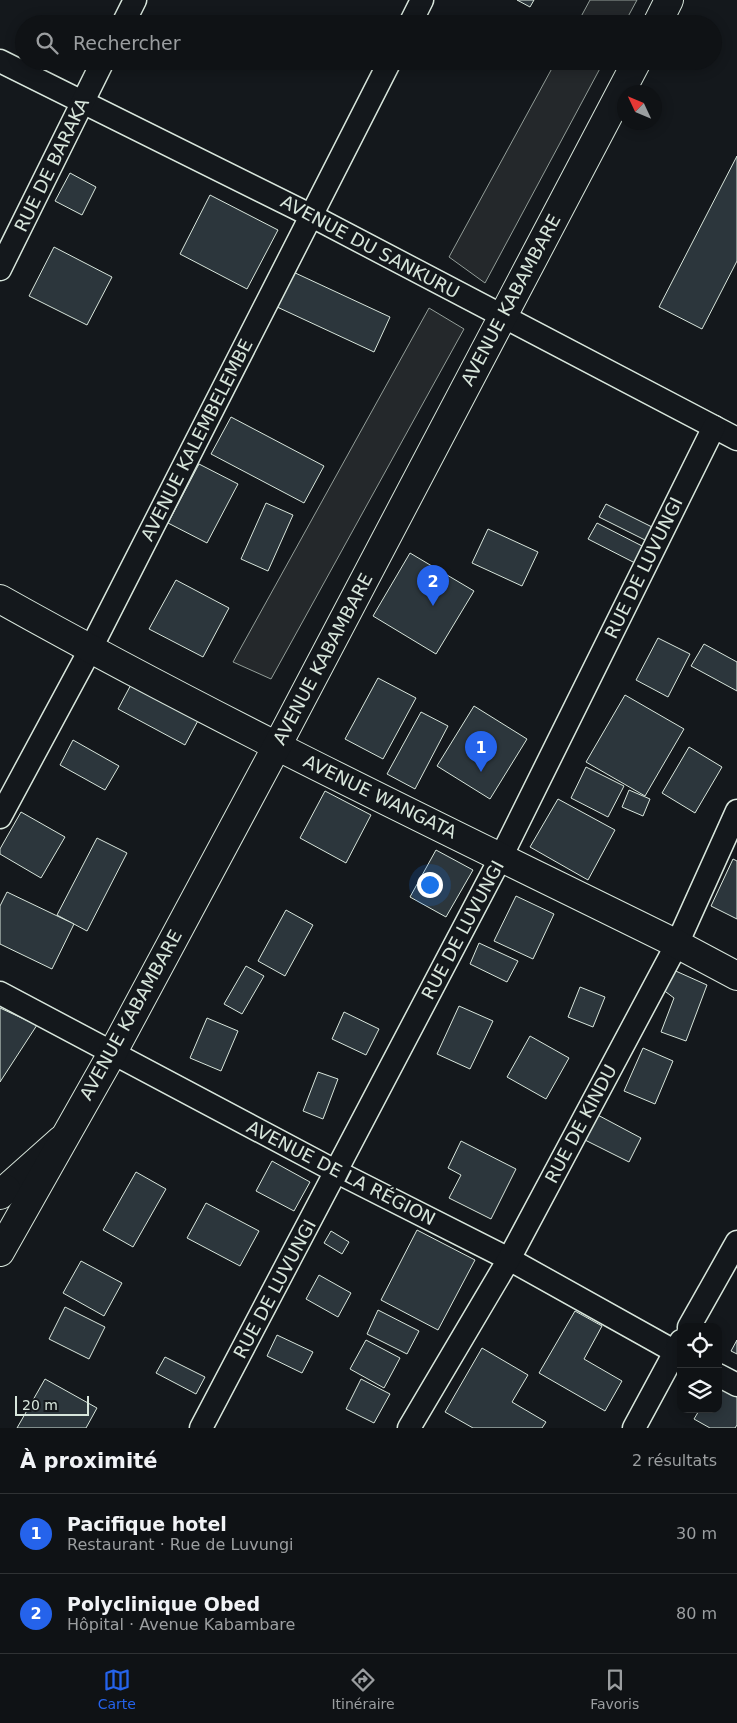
<!DOCTYPE html>
<html lang="fr">
<head>
<meta charset="utf-8">
<style>
  body { margin:0; font-family:"DejaVu Sans",sans-serif; background:#181b1e; color:#f1f3f6 }
  .controls { position:absolute; right:15px; bottom:15px; display:grid; overflow:hidden; border-radius:10px; box-shadow:0 2px 12px #0003 }
  .controls button { width:45px; height:45px; display:grid; place-items:center; padding:0; border:0; border-bottom:1px solid #2f3234; background:#0f1215; color:#f1f3f6; font:25px sans-serif }
  .compass { position:absolute; left:617px; top:85px; width:45px; height:45px; border-radius:50%; background:#0f1215; box-shadow:0 2px 12px #0003; rotate:314deg }
  .scale { position:absolute; left:15px; bottom:12px; width:74px; box-sizing:border-box; padding-left:5px; border:2px solid #d8e6dc; border-top:0; font-size:14px; line-height:18px; white-space:nowrap; color:#d8e6dc; -webkit-text-stroke:4px #14181c; paint-order:stroke }
  .you { position:absolute; left:429px; top:884px; width:18px; height:18px; margin:-12px; border:4px solid #fff; border-radius:50%; background:#1a73e8; box-shadow:0 0 0 8px #1a73e833 }
  .badge { display:grid; place-items:center; width:32px; height:32px; border-radius:50%; background:#2563eb; color:#fff; font-size:16px; font-weight:700 }
  .pin { position:absolute; translate:-50% -41px; filter:drop-shadow(0 1px 2px #0008) }
  .pin::after { content:''; position:absolute; top:26px; width:18px; height:15px; background:inherit; clip-path:polygon(0 0,100% 0,50% 100%) }
  .list { margin:0; padding:0; list-style:none }
  h2 { display:flex; justify-content:space-between; align-items:center; height:65px; margin:0; padding:0 20px; font-size:21px }
  h2 small { font-size:16px; font-weight:400; color:#9b9ea0 }
  .list li { display:grid; grid-template-columns:32px 1fr auto; gap:15px; align-items:center; box-sizing:border-box; height:80px; padding:0 20px; border-top:1px solid #2f3234 }
  .list b { display:block; font-size:19px; white-space:nowrap }
  .list p { margin:0; font-size:16px; white-space:nowrap; color:#9b9ea0 }
  .list em { font-size:16px; font-style:normal; color:#9b9ea0 }
  .icon { flex:none; width:28px; height:28px; fill:none; stroke:currentColor; stroke-width:2; stroke-linecap:round; stroke-linejoin:round }
  .map { position:relative; flex:none; width:737px; height:1428px; overflow:hidden }
  .search { position:absolute; background:#0f1215; box-shadow:0 2px 12px #0003; left:15px; right:15px; top:15px; height:55px; display:flex; align-items:center; gap:12px; box-sizing:border-box; padding:0 18px; border-radius:28px; color:#9b9ea0; font-size:19px }
  .sheet { height:225px; background:#0f1215 }
  nav { display:flex; justify-content:space-around; align-items:center; box-sizing:border-box; height:70px; border-top:1px solid #2f3234; background:#0f1215; font-size:14px; color:#9b9ea0 }
  nav a { display:grid; justify-items:center; gap:2px }
  nav .on { color:#2563eb }
  .map>svg:first-child { display:block }
  .parking { fill:#24282b; stroke:#939e99 }
  .building { fill:#2c363c; stroke:#d8e6dc }
  .lines { fill:none; stroke-linecap:round; stroke-linejoin:round }
  .minor-casing { stroke:#d8e6dc; stroke-width:25 }
  .tertiary-casing { stroke:#d8e6dc; stroke-width:30 }
  .secondary-casing { stroke:#d8e6dc; stroke-width:30 }
  .minor { stroke:#14181c; stroke-width:22 }
  .tertiary { stroke:#14181c; stroke-width:28 }
  .secondary { stroke:#14181c; stroke-width:28 }
  .labels { text-anchor:middle; stroke-width:4; stroke-linejoin:round; paint-order:stroke }
  .street-label { font-size:18px; fill:#d8e6dc; stroke:#14181c }
</style>
</head>
<body>
<div class="map">
<svg width="737" height="1428" viewBox="0 0 737 1428">
  <rect width="100%" height="100%" fill="#14181c"/>
  <g class="parking">
    <path d="M590,0H637L624,24H577Z"/>
    <path d="M556,61H604L485,283L449,257Z"/>
    <path d="M429,308L464,329L271,679L233,662Z"/>
  </g>
  <g class="building">
    <path d="M517,0H534L530,7Z"/>
    <path d="M737,156V261L702,329L659,307Z"/>
    <path d="M70,173L96,187L82,215L55,201Z"/>
    <path d="M210,195L278,230L247,289L180,254Z"/>
    <path d="M54,247L112,277L87,325L29,296Z"/>
    <path d="M291,271L390,317L374,352L275,306Z"/>
    <path d="M231,417L324,466L304,503L211,454Z"/>
    <path d="M199,464L238,484L207,543L168,523Z"/>
    <path d="M266,503L293,515L268,571L241,559Z"/>
    <path d="M606,504L654,528L647,541L599,517Z"/>
    <path d="M597,523L646,548L637,564L588,539Z"/>
    <path d="M488,529L538,552L522,586L472,563Z"/>
    <path d="M410,553L474,591L436,654L373,616Z"/>
    <path d="M176,580L229,608L203,657L149,629Z"/>
    <path d="M658,638L690,654L668,697L636,680Z"/>
    <path d="M704,644L737,662V691L691,666Z"/>
    <path d="M378,678L416,698L383,759L345,739Z"/>
    <path d="M134,679L201,715L185,745L118,709Z"/>
    <path d="M625,695L684,729L645,796L586,762Z"/>
    <path d="M474,706L527,739L490,799L437,766Z"/>
    <path d="M421,712L448,726L415,789L387,774Z"/>
    <path d="M73,740L119,766L105,790L60,765Z"/>
    <path d="M689,747L722,767L695,813L662,793Z"/>
    <path d="M586,767L624,786L608,817L571,798Z"/>
    <path d="M629,790L650,799L643,816L622,807Z"/>
    <path d="M325,791L371,815L346,863L300,838Z"/>
    <path d="M558,799L615,830L588,880L530,847Z"/>
    <path d="M21,812L65,837L41,878L0,854V849Z"/>
    <path d="M97,838L127,853L87,931L57,915Z"/>
    <path d="M436,850L473,870L446,917L410,897Z"/>
    <path d="M733,859L737,861V919L711,906Z"/>
    <path d="M7,892L74,924L52,969L0,944V906Z"/>
    <path d="M516,896L554,914L533,959L494,941Z"/>
    <path d="M286,910L313,925L285,976L258,961Z"/>
    <path d="M479,943L518,961L507,982L470,964Z"/>
    <path d="M246,966L264,976L242,1014L224,1004Z"/>
    <path d="M669,968L707,985L686,1041L661,1032L674,998L658,986Z"/>
    <path d="M580,987L605,997L593,1027L568,1017Z"/>
    <path d="M459,1006L493,1021L470,1069L437,1054Z"/>
    <path d="M0,1008L37,1025L0,1082Z"/>
    <path d="M344,1012L379,1029L366,1055L332,1039Z"/>
    <path d="M207,1018L238,1031L221,1071L190,1058Z"/>
    <path d="M530,1036L569,1058L546,1099L507,1077Z"/>
    <path d="M643,1048L673,1061L655,1104L624,1091Z"/>
    <path d="M318,1072L338,1079L323,1119L303,1111Z"/>
    <path d="M594,1113L641,1138L629,1162L581,1138Z"/>
    <path d="M461,1141L516,1169L491,1219L449,1198L461,1175L448,1168Z"/>
    <path d="M272,1161L310,1182L294,1211L256,1191Z"/>
    <path d="M136,1172L166,1189L133,1247L103,1230Z"/>
    <path d="M206,1203L259,1231L240,1266L187,1238Z"/>
    <path d="M417,1230L475,1260L438,1330L381,1300Z"/>
    <path d="M331,1231L349,1242L342,1254L324,1243Z"/>
    <path d="M81,1261L122,1283L104,1316L63,1293Z"/>
    <path d="M319,1275L351,1293L338,1317L306,1299Z"/>
    <path d="M65,1307L105,1327L89,1359L49,1339Z"/>
    <path d="M378,1310L419,1331L407,1354L367,1334Z"/>
    <path d="M575,1311L602,1326L584,1359L622,1381L605,1411L539,1373Z"/>
    <path d="M277,1335L313,1352L302,1373L267,1356Z"/>
    <path d="M366,1340L400,1358L384,1388L350,1369Z"/>
    <path d="M737,1340V1354L731,1351Z"/>
    <path d="M482,1348L528,1375L512,1402L546,1422L542,1428H473L445,1412Z"/>
    <path d="M165,1357L205,1377L196,1394L156,1373Z"/>
    <path d="M45,1379L97,1408L86,1428H17Z"/>
    <path d="M361,1379L390,1394L374,1423L346,1409Z"/>
    <path d="M718,1382L737,1392V1425L735,1428H710L694,1419L700,1409H718Z"/>
  </g>
  <g class="lines">
    <defs>
      <g id="minor">
        <path d="M123,24L135,0"/>
        <path d="M410,24L422,0"/>
        <path d="M0,61L310,215L737,439"/>
        <path d="M0,269L103,61"/>
        <path d="M0,817L90,650L390,61"/>
        <path d="M0,993L337,1172L509,1259L681,1355"/>
        <path d="M689,1327L737,1242"/>
        <path d="M718,1375L737,1385"/>
        <path d="M201,1428L501,857L714,427"/>
        <path d="M409,1428L509,1259L677,944L737,811"/>
        <path d="M634,1428L681,1341"/>
      </g>
      <g id="tertiary">
        <path d="M0,599C221,723 450,832 677,944L737,976"/>
        <path d="M6,1189L61,1140"/>
      </g>
      <g id="secondary">
        <path d="M657,24L669,0"/>
        <path d="M0,1195L6,1189"/>
        <path d="M0,1252L113,1052L277,746L637,61"/>
      </g>
    </defs>
    <use href="#minor" class="minor-casing"/>
    <use href="#tertiary" class="tertiary-casing"/>
    <use href="#secondary" class="secondary-casing"/>
    <use href="#minor" class="minor"/>
    <use href="#tertiary" class="tertiary"/>
    <use href="#secondary" class="secondary"/>
  </g>
  <g class="labels">
    <g class="street-label">
      <text transform="translate(52 165) rotate(-64)" y="6">RUE DE BARAKA</text>
      <text transform="translate(370 247) rotate(28)" y="6">AVENUE DU SANKURU</text>
      <text transform="translate(511 300) rotate(-62)" y="6">AVENUE KABAMBARE</text>
      <text transform="translate(197 440) rotate(-63)" y="6">AVENUE KALEMBELEMBE</text>
      <text transform="translate(644 568) rotate(-64)" y="6">RUE DE LUVUNGI</text>
      <text transform="translate(323 659) rotate(-62)" y="6">AVENUE KABAMBARE</text>
      <text transform="translate(380 797) rotate(26)" y="6">AVENUE WANGATA</text>
      <text transform="translate(463 930) rotate(-62)" y="6">RUE DE LUVUNGI</text>
      <text transform="translate(131 1015) rotate(-61)" y="6">AVENUE KABAMBARE</text>
      <text transform="translate(581 1124) rotate(-62)" y="6">RUE DE KINDU</text>
      <text transform="translate(341 1173) rotate(27)" y="6">AVENUE DE LA RÉGION</text>
      <text transform="translate(275 1289) rotate(-62)" y="6">RUE DE LUVUNGI</text>
    </g>
  </g>
</svg>
<div class="controls">
<button><svg class="icon" aria-label="locate" viewBox="0 0 24 24"><circle cx="12" cy="12" r="6"/><path d="M12 2v4M12 18v4M2 12h4M18 12h4"/></svg></button>
<button><svg class="icon" aria-label="layers" viewBox="0 0 24 24"><path d="M12 4l9 5-9 5-9-5zM3 14l9 5 9-5"/></svg></button>
</div>
<svg class="compass" viewBox="-18 -18 36 36"><path d="M0-13l5 13h-10z" fill="#e53935"/><path d="M0 13l5-13h-10z" fill="#9b9ea0"/></svg>
<div class="scale">20 m</div>
<div class="you"></div>
<div class="pin badge" style="left:481px;top:772px">1</div>
<div class="pin badge" style="left:433px;top:606px">2</div>
<div class="search"><svg class="icon" aria-label="search" viewBox="0 0 24 24"><circle cx="10" cy="10" r="6"/><path d="M15 15l6 6"/></svg>Rechercher</div>
</div>
<section class="sheet">
<h2>À proximité<small>2 résultats</small></h2>
<ul class="list">
<li><span class="badge">1</span><div><b>Pacifique hotel</b><p>Restaurant · Rue de Luvungi</p></div><em>30 m</em></li>
<li><span class="badge">2</span><div><b>Polyclinique Obed</b><p>Hôpital · Avenue Kabambare</p></div><em>80 m</em></li>
</ul>
</section>
<nav>
<a class="on"><svg class="icon" aria-label="map" viewBox="0 0 24 24"><path d="M3 6l6-2 6 2 6-2v14l-6 2-6-2-6 2zM9 4v14M15 6v14"/></svg>Carte</a>
<a><svg class="icon" aria-label="directions" viewBox="0 0 24 24"><path d="M12 3l9 9-9 9-9-9zM9 14v-3h6M13 9l2 2-2 2"/></svg>Itinéraire</a>
<a><svg class="icon" aria-label="saved" viewBox="0 0 24 24"><path d="M7 4h10v16l-5-4-5 4z"/></svg>Favoris</a>
</nav>
</body>
</html>
